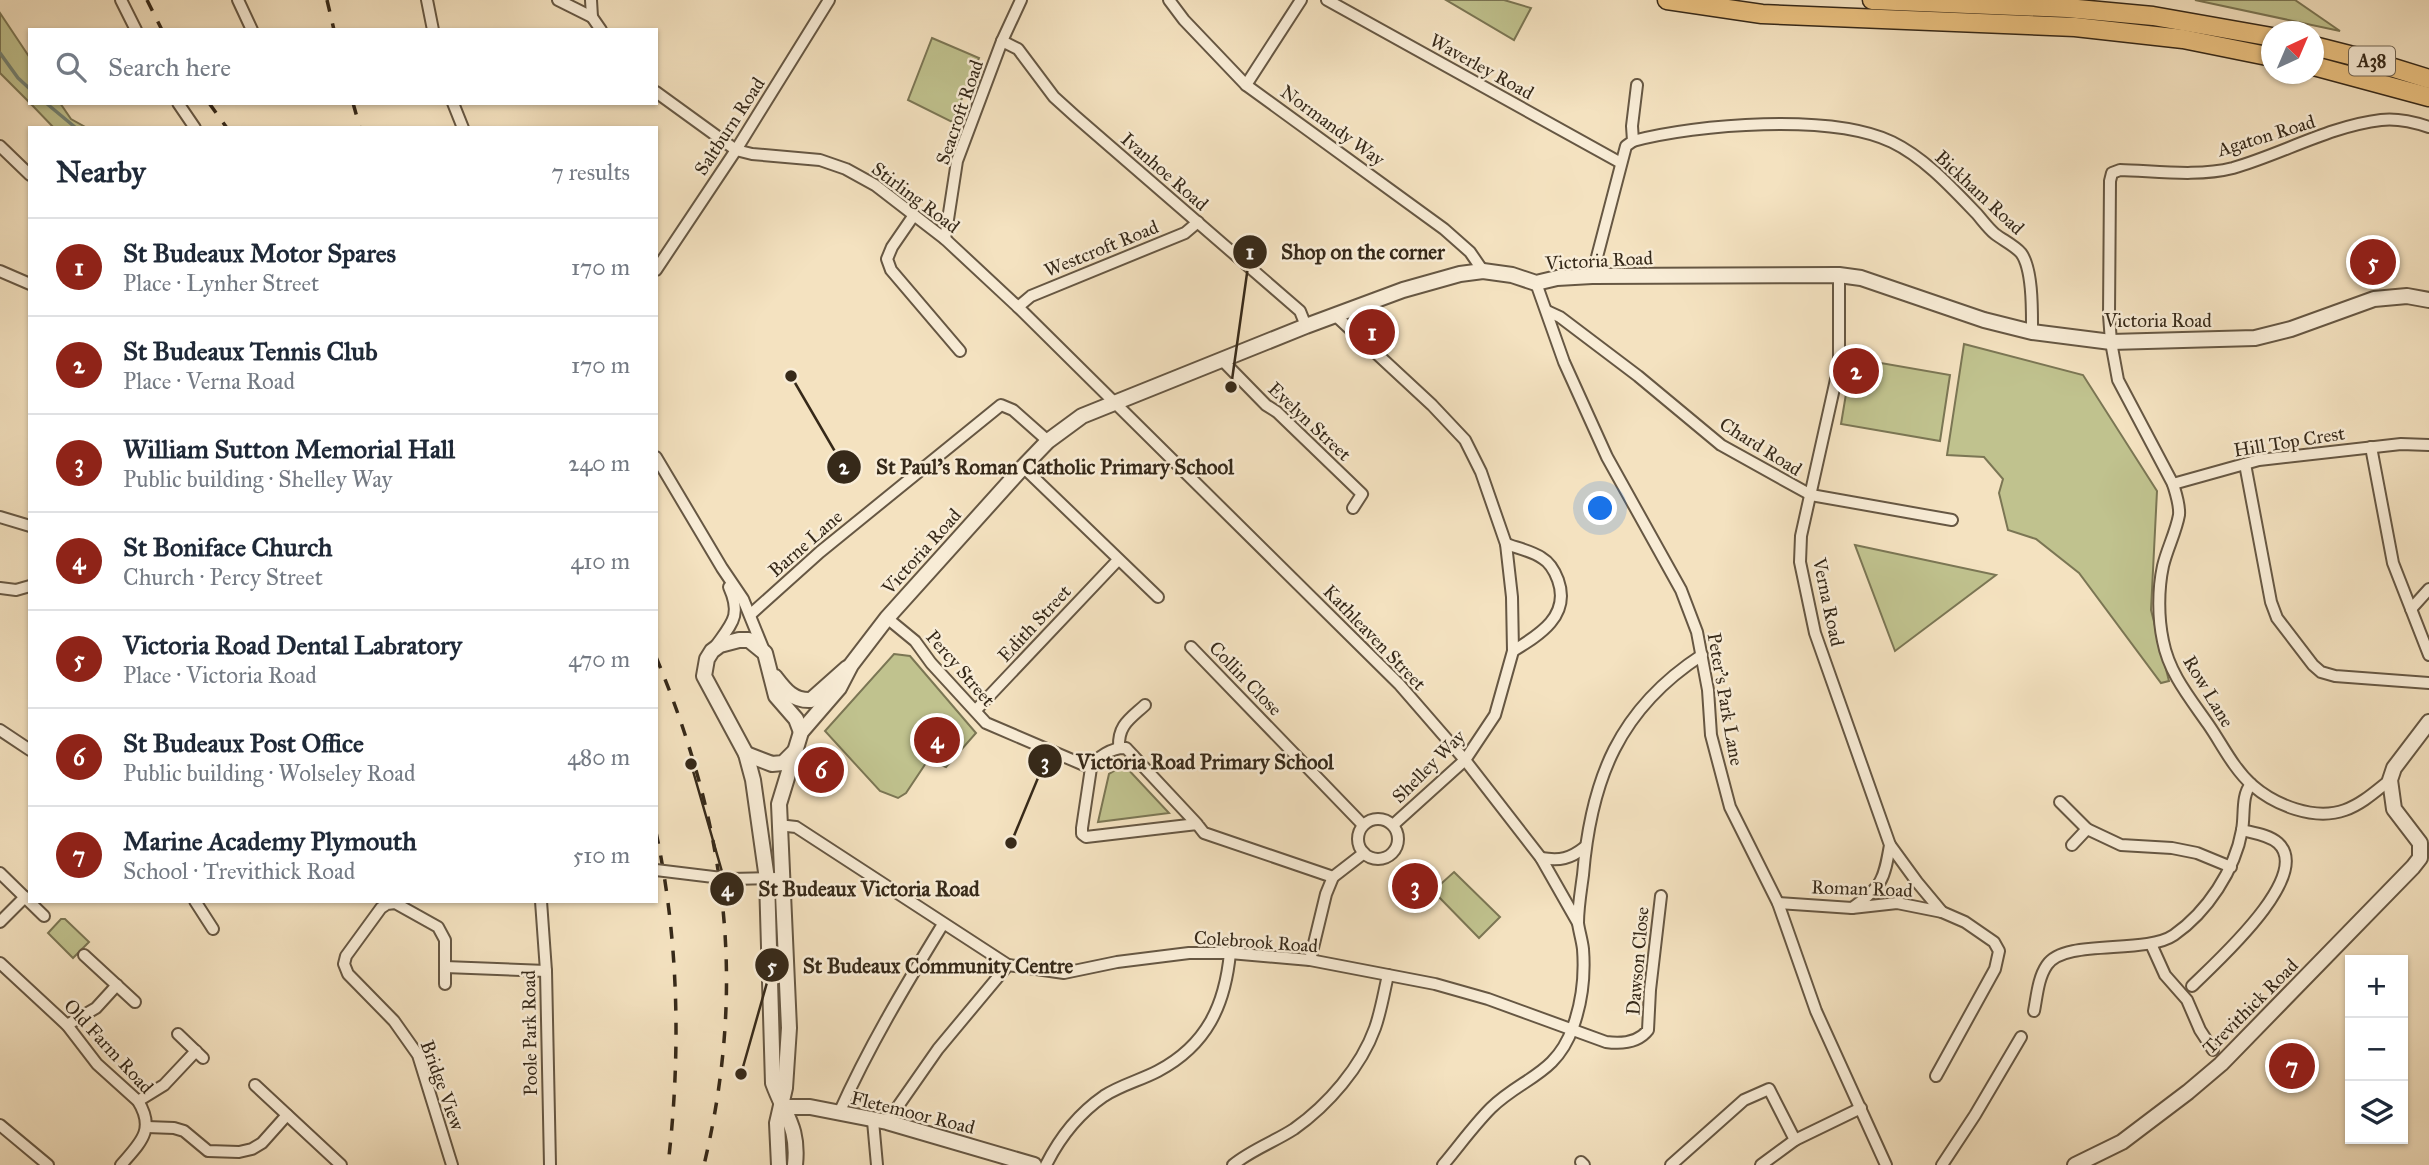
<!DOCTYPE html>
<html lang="en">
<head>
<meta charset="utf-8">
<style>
  body { margin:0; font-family:"IM FELL Great Primer",serif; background:#f2f2f3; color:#1f2937 }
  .controls { position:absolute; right:21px; bottom:21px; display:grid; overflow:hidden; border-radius:0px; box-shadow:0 2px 5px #0004 }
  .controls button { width:63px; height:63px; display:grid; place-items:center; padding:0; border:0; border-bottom:2px solid #e0e1e3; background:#fff; color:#1f2937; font:35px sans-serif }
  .compass { position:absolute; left:2261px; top:21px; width:63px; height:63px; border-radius:50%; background:#fff; box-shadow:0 2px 5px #0004; rotate:44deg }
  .you { position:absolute; left:1601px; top:509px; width:24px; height:24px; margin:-18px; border:5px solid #fff; border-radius:50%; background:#1a73e8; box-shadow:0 0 0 10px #1a73e833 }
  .badge { display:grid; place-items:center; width:46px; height:46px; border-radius:50%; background:#8f2418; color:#fff; font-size:23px; font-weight:700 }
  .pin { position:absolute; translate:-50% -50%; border:4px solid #fff; box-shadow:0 2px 7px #0006 }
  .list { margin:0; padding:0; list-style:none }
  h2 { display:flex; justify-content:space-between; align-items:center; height:91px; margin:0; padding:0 28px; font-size:30px }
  h2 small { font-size:23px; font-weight:400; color:#747a83 }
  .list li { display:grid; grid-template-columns:46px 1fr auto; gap:21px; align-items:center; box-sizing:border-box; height:98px; padding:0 28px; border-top:2px solid #e0e1e3 }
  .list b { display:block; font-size:26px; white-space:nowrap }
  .list p { margin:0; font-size:23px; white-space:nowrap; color:#747a83 }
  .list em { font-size:23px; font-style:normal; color:#747a83 }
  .icon { flex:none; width:38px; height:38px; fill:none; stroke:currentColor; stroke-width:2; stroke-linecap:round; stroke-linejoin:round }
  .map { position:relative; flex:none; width:2429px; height:1165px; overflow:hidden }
  .search { position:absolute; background:#fff; box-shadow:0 2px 5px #0004; left:28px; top:28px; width:630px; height:77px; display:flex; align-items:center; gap:18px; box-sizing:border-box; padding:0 24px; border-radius:0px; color:#747a83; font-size:26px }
  .panel { position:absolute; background:#fff; box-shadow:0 2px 5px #0004; left:28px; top:126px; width:630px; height:777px; border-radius:0px }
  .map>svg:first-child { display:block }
  .green { fill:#c0c28e; stroke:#7b7654; stroke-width:2 }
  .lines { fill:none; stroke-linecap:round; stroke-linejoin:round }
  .stream { stroke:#738274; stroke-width:3.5 }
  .minor-casing { stroke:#665743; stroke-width:14 }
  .tertiary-casing { stroke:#665743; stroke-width:18 }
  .trunk-casing { stroke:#362919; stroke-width:21 }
  .minor { stroke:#f8ecd6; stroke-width:10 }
  .tertiary { stroke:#f8ecd6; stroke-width:14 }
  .trunk { stroke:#eac180; stroke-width:18 }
  .rail { stroke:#362919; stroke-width:3.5; stroke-dasharray:12 12; stroke-linecap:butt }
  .minor-bridge-casing { stroke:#665743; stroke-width:14; stroke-linecap:butt }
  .minor-bridge { stroke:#f8ecd6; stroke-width:10 }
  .labels { text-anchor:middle; stroke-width:5; stroke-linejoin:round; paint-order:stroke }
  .shield { fill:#f8ecd6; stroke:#706452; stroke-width:2 }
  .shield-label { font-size:18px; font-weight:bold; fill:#362919 }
  .street-label { font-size:19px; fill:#362919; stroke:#f8ecd6 }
  .leader { fill:none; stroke:#362919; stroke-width:2.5 }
  .callout-dot { fill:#362919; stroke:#f8ecd6; stroke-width:2.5 }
  .mark-label { font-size:21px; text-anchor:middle; font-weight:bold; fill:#fff }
  .callout-label { font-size:21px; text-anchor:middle; font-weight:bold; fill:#362919; stroke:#f8ecd6; stroke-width:5; stroke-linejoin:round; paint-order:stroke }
</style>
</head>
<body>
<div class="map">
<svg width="2429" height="1165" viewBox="0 0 2429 1165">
  <rect width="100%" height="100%" fill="#f4e2c0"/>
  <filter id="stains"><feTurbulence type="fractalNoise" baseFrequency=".00286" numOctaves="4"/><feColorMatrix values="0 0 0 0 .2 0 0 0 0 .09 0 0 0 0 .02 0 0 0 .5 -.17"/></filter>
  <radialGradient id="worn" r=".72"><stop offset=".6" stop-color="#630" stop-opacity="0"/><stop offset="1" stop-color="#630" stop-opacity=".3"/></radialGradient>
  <g class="green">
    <path d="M1446,0H1504L1531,8L1514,40Z"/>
    <path d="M2195,0H2295L2340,31Z"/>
    <path d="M0,13L30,58V103L0,73Z"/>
    <path d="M932,38L979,58L952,122L908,100Z"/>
    <path d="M30,103H60L71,119L87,128H54Z"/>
    <path d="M1964,344L2083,375L2157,491L2151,610L2169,681L2161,683L2079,573L2036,539L2008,530L1999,493L2003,479L1984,457L1947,455Z"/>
    <path d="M1852,358L1950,375L1940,441L1841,424Z"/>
    <path d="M1855,545L1996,575L1895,651Z"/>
    <path d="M894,654L910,656L976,733L946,767L928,760L906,793L898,798L880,791L825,731Z"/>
    <path d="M1124,765L1169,813L1098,822L1109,774Z"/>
    <path d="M1454,872L1500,917L1479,938L1433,891Z"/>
    <path d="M61,919H65L89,942L73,958L48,933Z"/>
  </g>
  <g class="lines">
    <g class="stream">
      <path d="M0,53L18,78L30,89"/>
      <path d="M46,103L76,128"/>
    </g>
    <defs>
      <g id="minor">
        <path d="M121,0L136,30"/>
        <path d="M238,0L252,30"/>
        <path d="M427,0L433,30"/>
        <path d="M558,0L592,17L601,30"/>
        <path d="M591,0L592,17"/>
        <path d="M1169,0L1184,20L1246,85L1444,229L1470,252L1483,271"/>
        <path d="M1327,0L1621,163"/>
        <path d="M1002,41L1018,49L1054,97L1075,116L1300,311L1306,326"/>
        <path d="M1246,85L1301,0"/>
        <path d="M656,92L736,150L752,154L820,160L846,169L875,185L945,239L1018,307L1399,684L1465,760L1541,858L1578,923"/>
        <path d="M178,103L195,128"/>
        <path d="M453,103L463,128"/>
        <path d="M1633,141C1697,124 1831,113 1892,142C1925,158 1952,188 1977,214C1983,221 1988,228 1995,234C2003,240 2015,246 2021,253C2033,269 2032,312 2032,332"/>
        <path d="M0,146L30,175"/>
        <path d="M914,215L892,247L887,259L891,270L960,351"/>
        <path d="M945,239L957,161L1002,41L1021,0"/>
        <path d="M656,270L736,150L829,0"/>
        <path d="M0,271L30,284"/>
        <path d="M1839,275V366L1801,536L1800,562L1815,633L1890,845C1884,880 1882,887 1852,908"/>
        <path d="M1592,276L1626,146L1633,141L1632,126L1637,85"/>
        <path d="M1536,283L1564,362L1607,457L1681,590L1697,632L1708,690L1711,735L1730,807L1778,903L1816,1011L1886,1165"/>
        <path d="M1018,307L1031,296L1185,233L1198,222"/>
        <path d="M1547,311L1560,317L1638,376L1721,445L1811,495L1952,520"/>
        <path d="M1335,315L1432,405L1465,440L1481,472L1506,544L1512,597L1513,651L1495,715L1465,760L1393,825"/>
        <path d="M1222,360L1266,405L1277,412L1362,494L1353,508"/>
        <path d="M2371,447L2393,563L2429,655"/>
        <path d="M656,457L722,568L743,599L765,653"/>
        <path d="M2245,464L2271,602L2277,618L2313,665L2321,672L2335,676L2429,683"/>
        <path d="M1023,467L1158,597"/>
        <path d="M2173,484L2259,460L2401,444L2429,445"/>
        <path d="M0,517L30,526"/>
        <path d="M1506,544C1517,548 1532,551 1542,558C1549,562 1555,572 1558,580C1571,616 1539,635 1513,651"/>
        <path d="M0,588L16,590L30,586"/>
        <path d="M2411,609L2429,589"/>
        <path d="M751,614L820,552L1001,405L1013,410L1048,441"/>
        <path d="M887,618L915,641L931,663L986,723L1091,768"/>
        <path d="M715,647C732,623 742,616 729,587"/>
        <path d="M1191,647L1363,825"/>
        <path d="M976,710L1118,560"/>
        <path d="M0,730L30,750"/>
        <path d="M1119,747C1118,725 1130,719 1145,705"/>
        <path d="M2390,780C2376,791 2362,804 2345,810C2314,821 2275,805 2252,785C2233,768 2222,744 2208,724C2190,698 2169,673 2163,641C2158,618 2158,589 2163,566C2167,549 2176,532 2179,515C2180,505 2176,494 2173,484L2118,380L2111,342L2109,315L2110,181L2112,173L2120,170C2156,171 2198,177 2233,168C2282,154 2330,126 2381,120C2397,118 2414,122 2429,127"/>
        <path d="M2060,802L2087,829L2121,845L2172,848L2197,853L2231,867"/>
        <circle cx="1378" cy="839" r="20"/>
        <path d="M1197,824L1086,837L1082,834V828L1091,768C1096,757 1113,747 1126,748L1197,824L1204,833L1333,877"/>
        <path d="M778,825L796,827L1008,965L1064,973L1117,962L1189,953H1230L1310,960L1435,984L1488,999L1606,1042C1621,1044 1638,1043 1648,1030L1650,990L1661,896"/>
        <path d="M1890,845L1917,882L1942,912"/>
        <path d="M2072,845L2087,829"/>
        <path d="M1541,858C1560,861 1570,859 1585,847"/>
        <path d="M0,873L44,916"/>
        <path d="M730,879L781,878"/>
        <path d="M195,901L213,929"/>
        <path d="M541,901L546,971L550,1165"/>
        <path d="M1778,903L1852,908L1897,903L1942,912L1965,922L1994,942L1999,951L1995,969L1936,1076"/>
        <path d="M0,922L25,897"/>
        <path d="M2151,944L2165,975L2187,1000L2200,1030L2213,1050"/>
        <path d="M84,955L135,1002"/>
        <path d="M1310,960L1326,894L1333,877L1364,853"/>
        <path d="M0,963L67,1025L97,1064L138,1101C156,1130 140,1143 121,1165"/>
        <path d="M445,967L546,971"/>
        <path d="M445,984V940L438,927L395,903L387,904L381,908L346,956L344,964L348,974L394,1021L418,1055L452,1165"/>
        <path d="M2192,986C2214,964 2314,876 2278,843C2269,835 2254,833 2242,830"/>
        <path d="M2034,1011C2037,996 2038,978 2047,965C2065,938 2145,955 2174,935C2207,912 2235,870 2242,830C2245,815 2241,796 2251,784"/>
        <path d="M67,1025L96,1008L117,985"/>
        <path d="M178,1034L203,1058"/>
        <path d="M255,1085L341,1165"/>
        <path d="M138,1101L164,1085L196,1051"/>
        <path d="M839,1113C869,1046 905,986 943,924"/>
        <path d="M873,1121L877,1165"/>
        <path d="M887,1122L938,1049L1008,965"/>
        <path d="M0,1125L48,1165"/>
        <path d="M147,1127L174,1128L184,1131L208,1151L239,1152L252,1149L262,1143L287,1115"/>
        <path d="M1581,1162L1584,1165"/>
        <path d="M1046,1165C1060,1137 1078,1114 1104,1096C1121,1085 1141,1080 1158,1071C1207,1045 1225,1005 1230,953"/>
        <path d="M1233,1165C1251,1150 1274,1142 1294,1129C1328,1105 1361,1067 1375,1028C1381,1011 1384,992 1388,975"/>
        <path d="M1443,1165C1459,1146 1474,1125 1491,1108C1523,1077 1556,1075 1573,1027C1582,1002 1585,975 1583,949C1582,940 1579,931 1578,923C1578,907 1581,890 1583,875C1591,779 1619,709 1702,655"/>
        <path d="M1671,1165L1744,1100L1769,1089L1795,1140"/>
        <path d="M1761,1165L1795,1140L1861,1108"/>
        <path d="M1942,1165L1975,1115L2021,1037"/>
      </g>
      <g id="tertiary">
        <path d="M775,677C785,690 793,701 811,700L847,668"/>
        <path d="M746,754L772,764L783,763L794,752"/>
        <path d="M782,1107H810L887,1122L1034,1165"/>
        <path d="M779,1165L777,1123L785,1088L789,1028L779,804L801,732L839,688L851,665L887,618L1023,467L1048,441L1082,416L1306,326L1403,290L1460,274L1483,271L1512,275L1536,283L1557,278L1592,276L1839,275L1861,278L1984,320L2032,332L2111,342L2255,338L2291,329L2374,299L2407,296L2429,300"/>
        <path d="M795,1165C799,1127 785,1116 773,1083L767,879L753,780L746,754L704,676L707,659L712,651L720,645L739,640H749L765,653L776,696L796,719L801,732"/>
        <path d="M2075,1165L2122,1142L2188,1092L2221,1064L2413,867L2420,858V843L2394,809L2390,780L2394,768L2429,722"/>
      </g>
      <g id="trunk">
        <path d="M1667,0L1762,14L2075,27L2183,39L2272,57"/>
        <path d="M1872,0L2067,8L2153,16L2272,37"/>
        <path d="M2314,46L2365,59L2429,79"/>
        <path d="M2314,66L2429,97"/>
      </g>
    </defs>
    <use href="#minor" class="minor-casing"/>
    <use href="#tertiary" class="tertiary-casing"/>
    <use href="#trunk" class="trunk-casing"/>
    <use href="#minor" class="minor"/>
    <use href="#tertiary" class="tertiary"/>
    <use href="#trunk" class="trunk"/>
    <g class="rail">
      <path d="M147,0L162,30"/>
      <path d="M327,0L334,30"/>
      <path d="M209,103L227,128"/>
      <path d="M353,103L360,128"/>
      <path d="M656,657C727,827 747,984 704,1165"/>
      <path d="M656,832C679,940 681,1055 668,1165"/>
    </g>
    <defs>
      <path id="minor-bridge" d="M656,870L730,879"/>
    </defs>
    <use href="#minor-bridge" class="minor-bridge-casing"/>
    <use href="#minor-bridge" class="minor-bridge"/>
  </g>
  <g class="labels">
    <rect class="shield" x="2349" y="46.5" width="46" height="29" rx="5"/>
    <g class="shield-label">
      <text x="2372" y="67">A38</text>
    </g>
    <g class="street-label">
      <text transform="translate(1482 66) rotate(29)" y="7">Waverley Road</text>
      <text transform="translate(959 112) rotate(-71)" y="7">Seacroft Road</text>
      <text transform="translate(1333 125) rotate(36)" y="7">Normandy Way</text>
      <text transform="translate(729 126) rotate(-57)" y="7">Saltburn Road</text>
      <text transform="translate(2266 135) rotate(-17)" y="7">Agaton Road</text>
      <text transform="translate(1165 171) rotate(41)" y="7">Ivanhoe Road</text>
      <text transform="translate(1980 192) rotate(43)" y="7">Bickham Road</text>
      <text transform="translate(916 197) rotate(37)" y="7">Stirling Road</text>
      <text transform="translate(1101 248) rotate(-22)" y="7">Westcroft Road</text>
      <text transform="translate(1599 260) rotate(-3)" y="7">Victoria Road</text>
      <text x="2158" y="327">Victoria Road</text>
      <text transform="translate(1310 421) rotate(43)" y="7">Evelyn Street</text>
      <text transform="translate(2289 441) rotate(-9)" y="7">Hill Top Crest</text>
      <text transform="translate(1761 446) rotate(32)" y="7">Chard Road</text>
      <text transform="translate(805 543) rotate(-41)" y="7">Barne Lane</text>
      <text transform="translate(921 551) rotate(-48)" y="7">Victoria Road</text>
      <text transform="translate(1829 602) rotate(78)" y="7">Verna Road</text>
      <text transform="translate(1034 623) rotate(-47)" y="7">Edith Street</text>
      <text transform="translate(1375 637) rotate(46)" y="7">Kathleaven Street</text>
      <text transform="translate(961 668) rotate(49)" y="7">Percy Street</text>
      <text transform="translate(1246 678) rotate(46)" y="7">Collin Close</text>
      <text transform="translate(2209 691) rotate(59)" y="7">Row Lane</text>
      <text transform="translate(1726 699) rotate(80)" y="7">Peter's Park Lane</text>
      <text transform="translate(1428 766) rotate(-45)" y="7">Shelley Way</text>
      <text transform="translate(1862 888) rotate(2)" y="7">Roman Road</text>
      <text transform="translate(1256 941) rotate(4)" y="7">Colebrook Road</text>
      <text transform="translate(1637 961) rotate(-85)" y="7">Dawson Close</text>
      <text transform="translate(2250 1006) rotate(-45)" y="7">Trevithick Road</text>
      <text transform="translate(529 1033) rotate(-91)" y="7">Poole Park Road</text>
      <text transform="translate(109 1046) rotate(47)" y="7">Old Farm Road</text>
      <text transform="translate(443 1085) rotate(70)" y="7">Bridge View</text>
      <text transform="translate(913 1112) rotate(14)" y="7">Fletemoor Road</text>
    </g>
  </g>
  <path class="leader" d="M1231 387L1250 252M791 376L844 467M1011 843L1045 761M691 764L727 889M741 1074L772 965"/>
  <g class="callout-dot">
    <circle cx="1231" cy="387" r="7"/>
    <circle cx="791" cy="376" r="7"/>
    <circle cx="1011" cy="843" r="7"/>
    <circle cx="691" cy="764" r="7"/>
    <circle cx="741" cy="1074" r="7"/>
    <circle cx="1250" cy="252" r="18"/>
    <circle cx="844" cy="467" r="18"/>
    <circle cx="1045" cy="761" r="18"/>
    <circle cx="727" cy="889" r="18"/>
    <circle cx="772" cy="965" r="18"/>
  </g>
  <g class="mark-label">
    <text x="1250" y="259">1</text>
    <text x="844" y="474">2</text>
    <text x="1045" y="769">3</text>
    <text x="727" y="896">4</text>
    <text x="772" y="973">5</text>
  </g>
  <g class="callout-label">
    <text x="1363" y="259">Shop on the corner</text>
    <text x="1055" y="474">St Paul's Roman Catholic Primary School</text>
    <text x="1205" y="769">Victoria Road Primary School</text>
    <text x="869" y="896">St Budeaux Victoria Road</text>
    <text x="938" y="973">St Budeaux Community Centre</text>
  </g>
  <rect width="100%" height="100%" filter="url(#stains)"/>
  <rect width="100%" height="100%" fill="url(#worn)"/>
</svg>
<div class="controls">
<button>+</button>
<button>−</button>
<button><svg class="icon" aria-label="layers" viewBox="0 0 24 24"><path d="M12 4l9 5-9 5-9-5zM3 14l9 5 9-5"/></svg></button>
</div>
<svg class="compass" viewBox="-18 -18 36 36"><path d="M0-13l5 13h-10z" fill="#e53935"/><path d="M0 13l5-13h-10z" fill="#747a83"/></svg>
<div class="you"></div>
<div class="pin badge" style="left:1372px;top:332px">1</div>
<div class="pin badge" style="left:1856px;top:371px">2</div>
<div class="pin badge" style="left:1415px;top:886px">3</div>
<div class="pin badge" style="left:937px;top:740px">4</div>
<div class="pin badge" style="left:2373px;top:262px">5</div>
<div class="pin badge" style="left:821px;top:770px">6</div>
<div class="pin badge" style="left:2292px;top:1066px">7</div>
<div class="search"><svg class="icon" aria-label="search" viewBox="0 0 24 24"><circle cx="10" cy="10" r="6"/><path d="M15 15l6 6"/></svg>Search here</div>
<section class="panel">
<h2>Nearby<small>7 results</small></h2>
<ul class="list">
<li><span class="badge">1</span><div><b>St Budeaux Motor Spares</b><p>Place · Lynher Street</p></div><em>170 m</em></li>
<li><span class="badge">2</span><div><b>St Budeaux Tennis Club</b><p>Place · Verna Road</p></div><em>170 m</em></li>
<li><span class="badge">3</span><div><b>William Sutton Memorial Hall</b><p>Public building · Shelley Way</p></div><em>240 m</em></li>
<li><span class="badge">4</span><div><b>St Boniface Church</b><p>Church · Percy Street</p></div><em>410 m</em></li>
<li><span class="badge">5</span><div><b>Victoria Road Dental Labratory</b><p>Place · Victoria Road</p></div><em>470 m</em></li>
<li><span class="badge">6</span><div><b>St Budeaux Post Office</b><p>Public building · Wolseley Road</p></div><em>480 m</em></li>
<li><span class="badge">7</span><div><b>Marine Academy Plymouth</b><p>School · Trevithick Road</p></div><em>510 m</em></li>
</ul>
</section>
</div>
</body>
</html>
